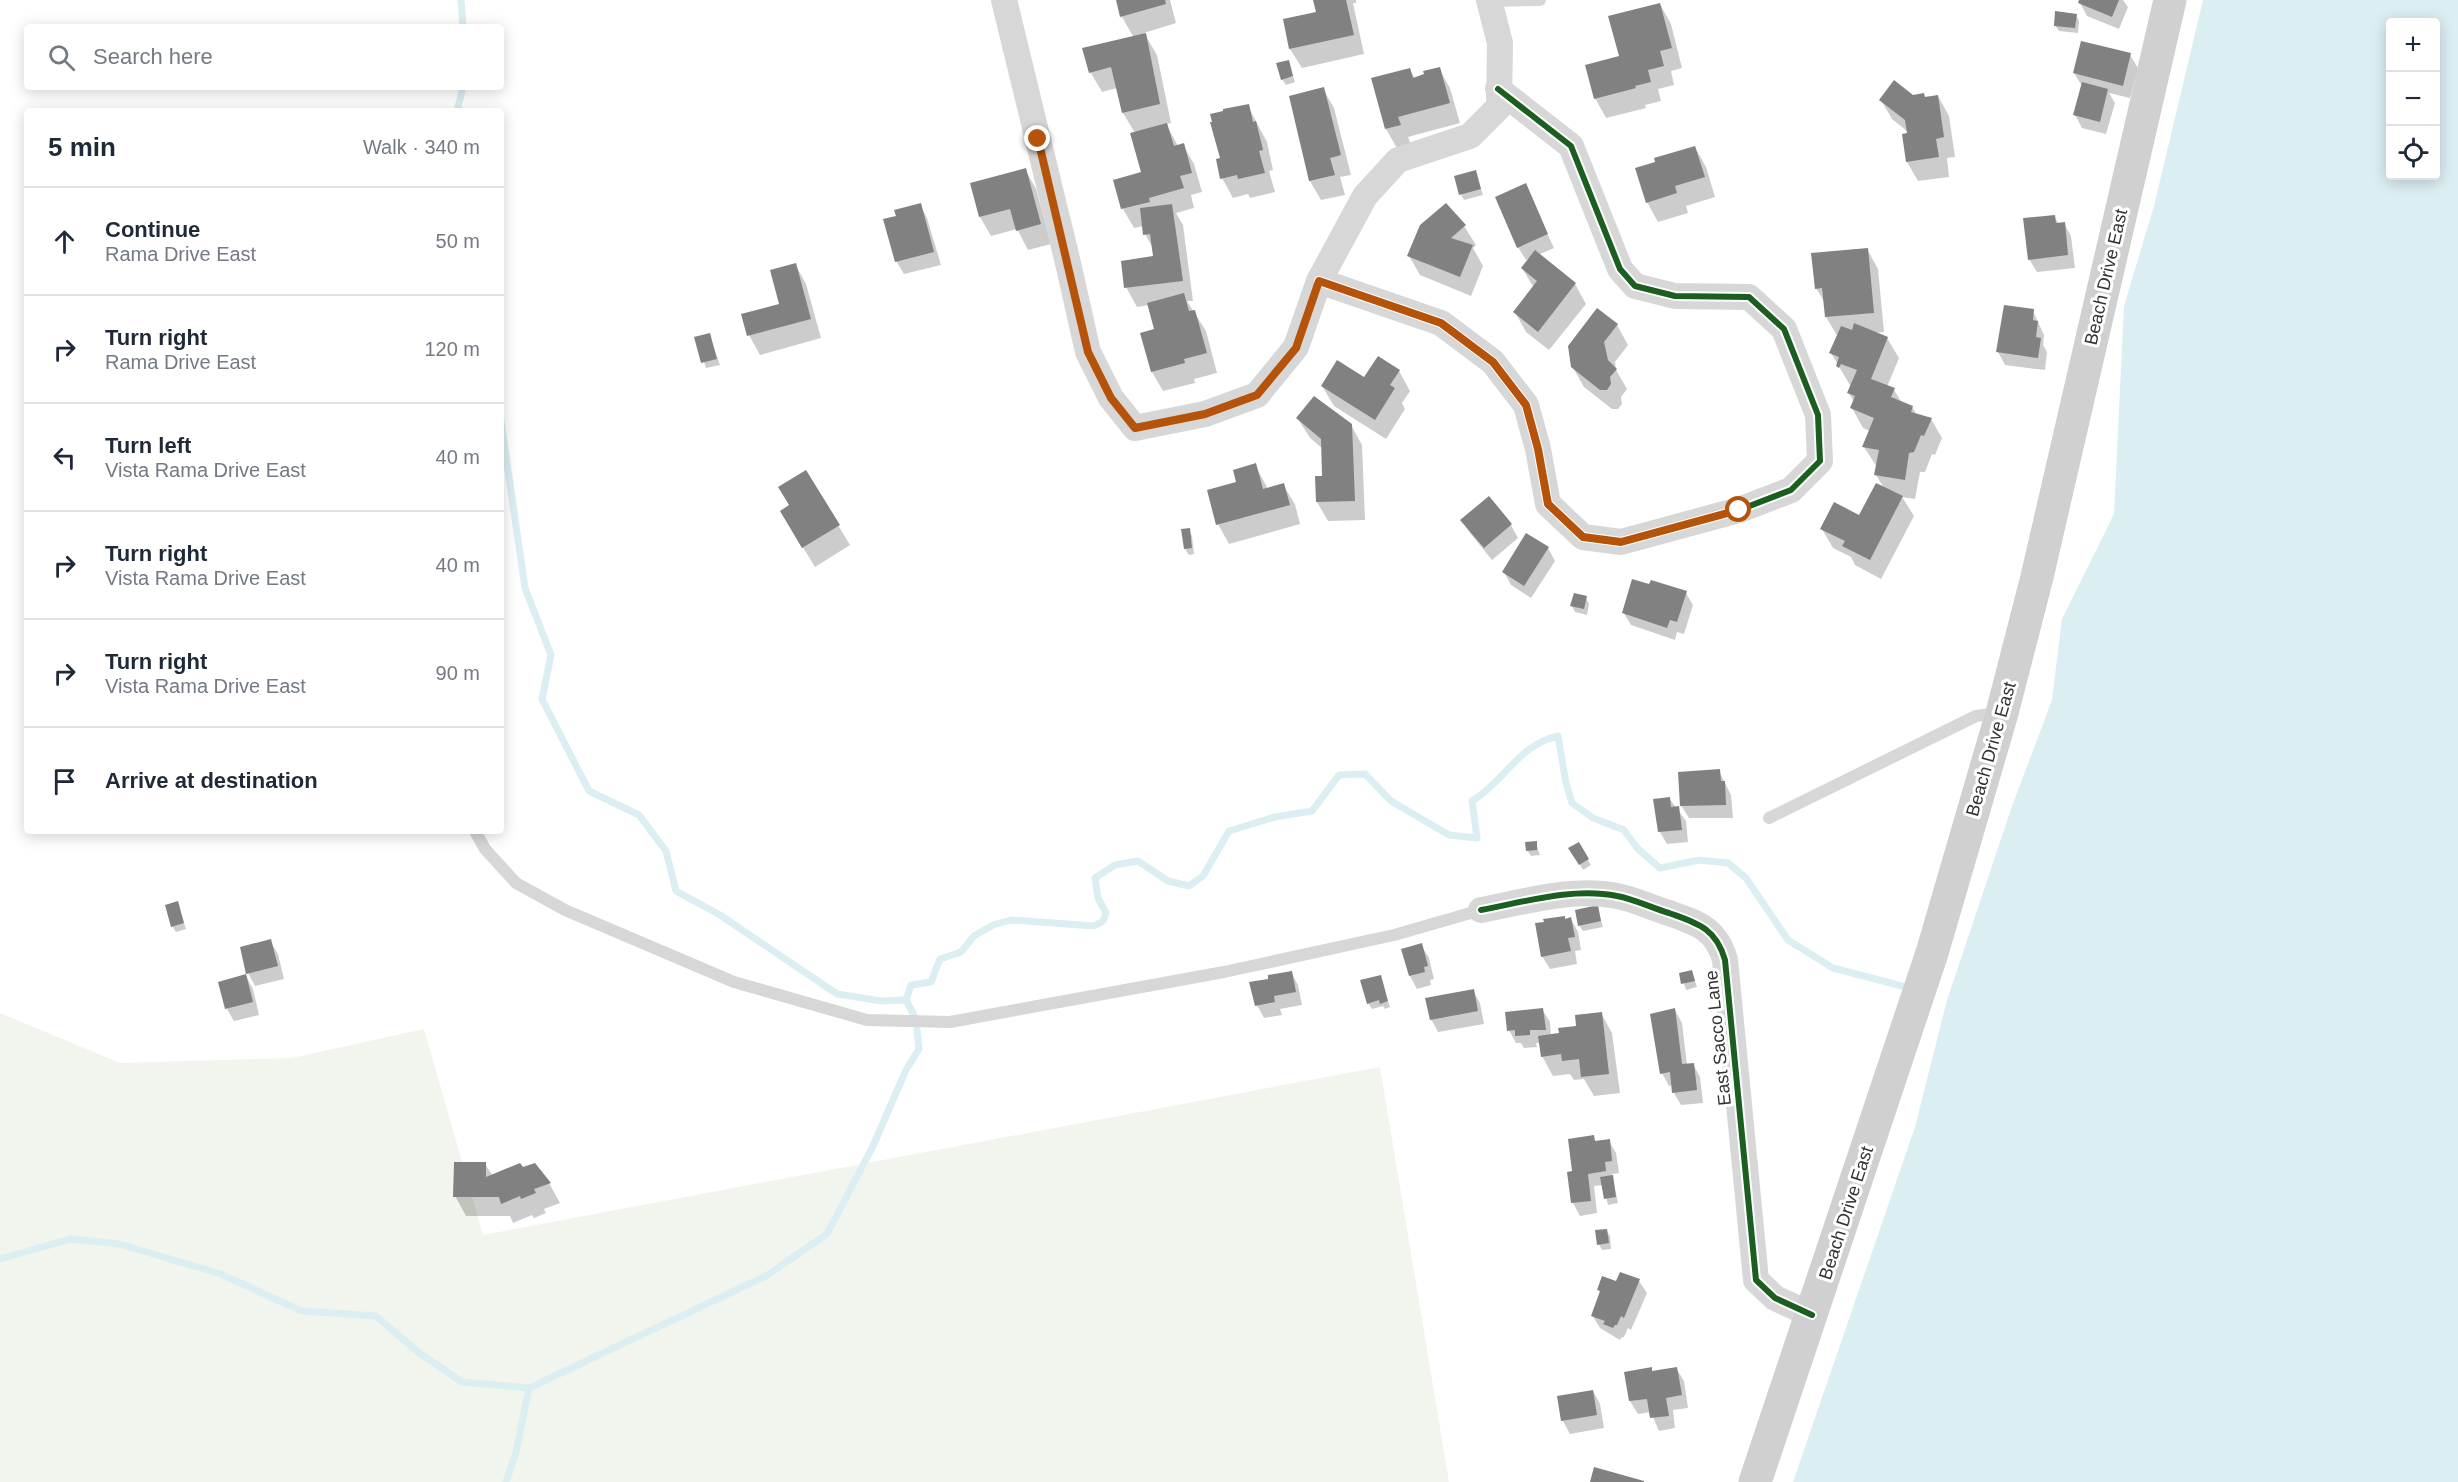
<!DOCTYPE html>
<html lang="en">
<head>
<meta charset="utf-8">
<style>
  body { margin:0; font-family:Arial,sans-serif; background:#f2f2f3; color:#1f2937 }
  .controls { position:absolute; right:18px; top:18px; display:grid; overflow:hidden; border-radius:6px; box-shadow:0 3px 15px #0003 }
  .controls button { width:54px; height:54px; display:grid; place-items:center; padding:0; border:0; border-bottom:2px solid #e0e1e3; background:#fff; color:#1f2937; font:30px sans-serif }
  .stop { position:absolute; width:18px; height:18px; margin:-14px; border:4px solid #b45309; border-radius:50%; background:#fff }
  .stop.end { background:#b45309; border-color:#fff; box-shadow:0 2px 6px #0008 }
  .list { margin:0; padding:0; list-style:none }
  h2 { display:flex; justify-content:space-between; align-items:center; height:78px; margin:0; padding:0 24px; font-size:26px }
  h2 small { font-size:20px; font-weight:400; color:#747a83 }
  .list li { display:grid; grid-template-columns:39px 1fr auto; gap:18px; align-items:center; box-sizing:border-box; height:108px; padding:0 24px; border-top:2px solid #e0e1e3 }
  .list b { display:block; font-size:22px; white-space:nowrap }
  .list p { margin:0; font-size:20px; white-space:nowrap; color:#747a83 }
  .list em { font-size:20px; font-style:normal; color:#747a83 }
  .icon { flex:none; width:33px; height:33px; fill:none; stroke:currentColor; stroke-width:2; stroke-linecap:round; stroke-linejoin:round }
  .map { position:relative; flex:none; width:2458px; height:1482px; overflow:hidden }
  .search { position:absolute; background:#fff; box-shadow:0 3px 15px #0003; left:24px; top:24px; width:480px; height:66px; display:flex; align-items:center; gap:15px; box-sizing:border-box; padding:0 21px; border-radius:6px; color:#747a83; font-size:22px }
  .panel { position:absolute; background:#fff; box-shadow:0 3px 15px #0003; left:24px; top:108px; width:480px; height:726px; border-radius:6px }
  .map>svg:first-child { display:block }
  .green { fill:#f2f5ed }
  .water { fill:#dbeef2; fill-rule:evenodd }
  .shadow { fill:#0003 }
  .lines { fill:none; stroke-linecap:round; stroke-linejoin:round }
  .stream { stroke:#dbeef2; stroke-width:7 }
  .building { fill:#818181 }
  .lane { stroke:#d7d7d7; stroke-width:12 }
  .street { stroke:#d7d7d7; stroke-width:26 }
  .secondary { stroke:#d0d0d0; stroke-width:33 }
  .cycleway-casing { stroke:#fff; stroke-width:10 }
  .cycleway { stroke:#1b5e20; stroke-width:6 }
  .route { stroke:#b45309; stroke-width:8 }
  .labels { text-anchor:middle; stroke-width:6; stroke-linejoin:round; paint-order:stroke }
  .street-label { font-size:18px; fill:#333; stroke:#fff }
</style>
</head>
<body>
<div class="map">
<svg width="2458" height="1482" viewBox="0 0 2458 1482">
  <rect width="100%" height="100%" fill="#fff"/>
  <path class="green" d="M0,1013L120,1063L292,1058L424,1029L483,1235L1380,1067L1449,1482H0Z"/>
  <path class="water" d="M2203,0H2458V1482H1793L1915,1127L1947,1000L2011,809L2052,700L2062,619L2114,514L2124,306L2154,206ZM2390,22H2436V176H2390Z"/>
  <g class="shadow">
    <path d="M1117,0H1170L1176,23L1144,33L1157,55L1171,123L1166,124L1178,146L1183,145L1194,164L1202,192L1191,195L1194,208L1176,213L1183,225L1193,301H1187L1206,331L1217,373L1194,379L1195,383L1163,391L1152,372L1142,334L1156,330L1149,305L1137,307L1126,287L1155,257L1154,250L1145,234L1144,226L1134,228L1123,209L1115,181L1142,173L1135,133L1123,113L1117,88L1102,92L1091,73L1084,50L1134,38L1122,17Z"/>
    <path d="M1315,0H1356V3H1353L1364,54L1302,68L1290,49L1318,13Z"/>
    <path d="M2081,0H2123L2128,7L2119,29L2087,16L2080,3Z"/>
    <path d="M1660,4L1671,24L1682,68L1671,71L1674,85L1658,89L1661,101L1645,105L1646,108L1606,118L1595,98L1620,57Z"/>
    <path d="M2076,15L2079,21L2078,33L2059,31L2055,25Z"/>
    <path d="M2130,55L2138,68L2130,98L2109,93L2115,103L2106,134L2082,128L2075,115L2082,86L2074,73Z"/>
    <path d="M1288,61L1295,82L1286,85L1282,79Z"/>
    <path d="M1410,69L1415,79L1439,69L1450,88L1460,123L1408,137L1411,145L1397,148L1386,129L1373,79Z"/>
    <path d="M1323,89L1334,108L1351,175L1340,177L1345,195L1321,200L1310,181L1290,97Z"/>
    <path d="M1938,96L1949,116L1955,157L1947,158L1949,177L1918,181L1907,162L1908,132L1892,119L1881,100Z"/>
    <path d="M1248,106L1267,142L1273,170L1269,171L1275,192L1250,198L1248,194L1233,198L1222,178L1225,112Z"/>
    <path d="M1695,147L1706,167L1715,197L1686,206L1688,213L1658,222L1647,202Z"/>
    <path d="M1025,169L1036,189L1051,244L1028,250L1017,229L991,236L980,217L971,184Z"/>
    <path d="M1475,171L1483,195L1464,200L1461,194Z"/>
    <path d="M1525,185L1554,248L1538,255L1575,284L1586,304L1549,350L1526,332L1515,312L1534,288L1522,268L1530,258L1526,260L1518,247Z"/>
    <path d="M920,205L927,218L941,265L904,274L896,261L897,217Z"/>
    <path d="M2054,216L2059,224L2064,223L2071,236L2075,268L2037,272L2029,259Z"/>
    <path d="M1464,226L1476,245L1473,248L1483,266L1471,296L1420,275L1409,256Z"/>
    <path d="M1867,249L1878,269L1884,332L1875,333L1887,338L1899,358L1887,387L1894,390L1902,403L1912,407L1917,415L1931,419L1942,438L1935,455L1932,454L1925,472H1920L1915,499L1902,497L1914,516L1881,579L1855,565L1851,557L1833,548L1822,529L1860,517L1884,488L1876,475L1877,467L1864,447L1870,431L1863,428L1852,408L1854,402L1849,393L1851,387L1831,353L1838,337L1826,317L1825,303L1816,288Z"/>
    <path d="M795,264L806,284L821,338L760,355L749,335L781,305Z"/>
    <path d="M1597,310L1617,325L1628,345L1615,362L1616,370L1627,389L1621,397L1622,404L1618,409H1612L1584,387L1572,366Z"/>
    <path d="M2033,311L2044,335L2043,345L2047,352L2045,370L2005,365L1998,352Z"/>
    <path d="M709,334L720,365L706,368L696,338Z"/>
    <path d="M1399,371L1410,391L1402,403L1405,409L1386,439L1334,406L1322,386Z"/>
    <path d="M1298,419L1351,425L1362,445L1365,520L1328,521L1317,502L1323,478V449L1310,438Z"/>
    <path d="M1255,465L1268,489L1283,485L1295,504L1300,524L1229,544L1218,524L1238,483Z"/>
    <path d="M806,472L850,545L815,567L793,531L791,506Z"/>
    <path d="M1489,498L1511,525L1518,538L1492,560L1470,533L1462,520Z"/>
    <path d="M1189,530L1192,536L1194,554L1189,555L1185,549Z"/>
    <path d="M1548,548L1555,561L1531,598L1511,585L1504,572Z"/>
    <path d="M1650,586L1686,593L1693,605L1684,634L1677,632L1675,640L1631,625L1623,612Z"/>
    <path d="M1586,598L1589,604L1587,615L1575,612L1572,606Z"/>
    <path d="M1719,771L1731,795L1733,818H1689L1681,805Z"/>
    <path d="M1669,798L1686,821L1688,842L1667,844L1660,832Z"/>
    <path d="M1536,843L1540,855L1531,856L1527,850Z"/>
    <path d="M1578,844L1591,865L1583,870L1571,849Z"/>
    <path d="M177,903L186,929L176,932L172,926Z"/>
    <path d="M1597,907L1603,927L1583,931L1579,925Z"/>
    <path d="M1571,919L1578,932L1581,950L1575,951L1577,964L1550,969L1542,956L1565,920Z"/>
    <path d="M270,941L278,954L284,979L255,986L248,973Z"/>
    <path d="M1421,945L1429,958L1434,979L1430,980L1431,985L1417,989L1410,976L1403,950Z"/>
    <path d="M1291,972L1298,985L1302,1005L1280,1009L1282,1015L1264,1018L1257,1005L1270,980Z"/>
    <path d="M1692,972L1697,987L1686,990L1681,974Z"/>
    <path d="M246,976L253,989L259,1015L234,1021L227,1009Z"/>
    <path d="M1380,976L1390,1007L1385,1009L1383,1006L1372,1009L1368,1003Z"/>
    <path d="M1473,991L1480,1003L1484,1024L1438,1032L1431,1019Z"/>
    <path d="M1542,1009L1550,1022L1551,1036L1578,1028L1601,1013L1612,1033L1620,1093L1594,1096L1584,1079L1574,1080L1570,1074L1553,1076L1542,1056L1541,1043H1536L1537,1047L1524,1048L1521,1043H1516L1509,1030Z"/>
    <path d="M1675,1010L1682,1023L1687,1065L1693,1064L1700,1077L1703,1103L1681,1105L1674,1093L1673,1085L1669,1086L1662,1073Z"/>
    <path d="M1593,1137L1596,1142L1609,1141L1616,1153L1619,1173L1612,1174L1618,1203L1608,1205L1603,1185L1594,1186L1597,1213L1580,1216L1573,1203L1569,1174L1574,1173Z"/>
    <path d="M485,1164L493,1176L549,1183L560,1203L544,1209L546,1213L534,1218L532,1215L513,1223L510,1216H466L455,1196Z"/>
    <path d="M1606,1230L1610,1236L1611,1249L1602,1250L1599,1244Z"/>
    <path d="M1620,1274L1639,1281L1647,1293L1631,1330L1628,1328L1624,1337H1622L1620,1340L1600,1328L1592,1315L1601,1293L1599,1290L1617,1283Z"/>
    <path d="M1676,1368L1684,1381L1688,1408L1673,1410L1675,1428L1659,1431L1651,1412L1638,1414L1630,1401L1626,1373L1651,1369L1653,1372Z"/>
    <path d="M1593,1391L1600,1404L1604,1428L1570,1434L1563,1421L1559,1397Z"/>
  </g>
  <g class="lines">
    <g class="stream">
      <path d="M461,0L463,27"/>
      <path d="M457,111L463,87"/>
      <path d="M501,421L525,588L551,655L542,699L589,791L639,815L666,851L676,891L720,915L837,994L882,1001L906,1000"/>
      <path d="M915,1017L906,1000L911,985L931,982L940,959L961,952L974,936L993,925L1011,920L1094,926L1103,921L1106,913L1098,898L1095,878L1115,865L1138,861L1168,881L1189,886L1203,876L1229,831L1275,817L1312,811L1339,775L1365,774L1391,801L1449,835L1477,838L1472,801C1506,780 1518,745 1558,736L1566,783L1572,803L1593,818L1624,830L1638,849L1660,868L1699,860L1728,863L1746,878L1788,940L1833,968L1902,986"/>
      <path d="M0,1259L71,1239L119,1244L218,1273L302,1311L376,1316L418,1352L462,1382L529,1388L766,1276L827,1234L873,1146L906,1070L919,1049L917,1030"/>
      <path d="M506,1482L516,1453L529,1388"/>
    </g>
  </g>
  <g class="building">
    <path d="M1116,0H1165L1166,4L1120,17Z"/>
    <path d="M1313,0H1346L1354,35L1289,49L1283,19L1316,12Z"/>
    <path d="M2079,0H2119L2112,17L2078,3Z"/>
    <path d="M1660,3L1672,48L1660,51L1664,66L1648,70L1651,82L1635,86L1636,88L1594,99L1585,65L1619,56L1608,16Z"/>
    <path d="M2055,11L2077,14L2075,28L2054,26Z"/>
    <path d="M1146,33L1160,104L1122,113L1111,67L1089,73L1082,48Z"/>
    <path d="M2081,41L2131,53L2123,86L2073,73Z"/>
    <path d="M1289,60L1293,76L1281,80L1276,63Z"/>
    <path d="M1440,67L1450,103L1398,117L1401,125L1385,129L1371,78L1410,68L1413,78L1424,74L1423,71Z"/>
    <path d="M1894,80L1913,95L1924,93L1925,97L1938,95L1944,137L1936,139L1939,157L1906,162L1902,134L1907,133L1905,120L1879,100Z"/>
    <path d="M2082,82L2108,89L2100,122L2073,115Z"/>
    <path d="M1324,87L1341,155L1330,158L1335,175L1309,181L1289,96Z"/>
    <path d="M1249,104L1253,122L1256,121L1263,150L1259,151L1265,173L1238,179L1237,175L1220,179L1216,159L1220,158L1210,122H1212L1210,114L1223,111V109Z"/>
    <path d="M1167,123L1174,146L1184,143L1192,173L1180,176L1184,188L1149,198L1150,202L1121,209L1113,180L1141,172L1130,133Z"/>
    <path d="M1695,146L1705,177L1675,186L1677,193L1646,203L1635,168L1655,162L1654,158Z"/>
    <path d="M1026,168L1041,224L1016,231L1010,209L979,217L970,183Z"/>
    <path d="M1476,170L1481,189L1459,195L1454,176Z"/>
    <path d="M1526,183L1548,234L1517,248L1495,197Z"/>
    <path d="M921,203L934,252L895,262L883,219L896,216L894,210Z"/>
    <path d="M1446,203L1466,225L1451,238L1473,245L1460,277L1407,256L1420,225Z"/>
    <path d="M1172,204L1183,281L1124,288L1121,261L1153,256L1150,234L1143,235L1140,208Z"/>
    <path d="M2055,215L2056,223L2065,222L2068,255L2028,260L2023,218Z"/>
    <path d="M1868,248L1874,313L1825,317L1822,288L1815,289L1811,253Z"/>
    <path d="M1535,250L1576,283L1538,332L1513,312L1537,281L1521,268Z"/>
    <path d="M796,263L811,319L747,336L741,314L779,304L770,270Z"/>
    <path d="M1184,293L1189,311L1195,310L1207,353L1184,359L1185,363L1151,372L1140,333L1154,329L1147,303Z"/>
    <path d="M2004,305L2034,309L2033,320L2038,321L2036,337L2041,338L2038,358L1996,352Z"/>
    <path d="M1597,308L1618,324L1604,342L1608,360L1617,369L1610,377L1611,384L1607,390H1600L1571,367L1568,346Z"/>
    <path d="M1854,323L1888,337L1871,379L1895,388L1891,397L1913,406L1911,412L1932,418L1924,436L1921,435L1914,452L1909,453L1905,480L1874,475L1879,450L1862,447L1874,418L1850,408L1855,396L1847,393L1857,370L1841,364L1839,368L1836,366L1839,357L1829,353L1841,326L1852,330Z"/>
    <path d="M710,333L717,359L701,363L694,337Z"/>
    <path d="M1378,356L1400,370L1390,385L1395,388L1375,420L1321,386L1337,360L1364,377Z"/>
    <path d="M1314,396L1352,424L1355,501L1316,502L1315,476H1322L1321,439L1296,418Z"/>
    <path d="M1256,463L1263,489L1284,483L1290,505L1216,525L1207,490L1236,482L1233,470Z"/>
    <path d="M806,470L840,525L802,548L780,511L789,505L778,487Z"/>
    <path d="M1876,483L1903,496L1870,560L1842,546L1845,541L1820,529L1834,502L1859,515Z"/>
    <path d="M1489,496L1512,524L1484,548L1460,520Z"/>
    <path d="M1190,528L1192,548L1184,549L1181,529Z"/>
    <path d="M1526,533L1549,547L1524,586L1502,572Z"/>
    <path d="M1632,579L1649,584L1651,580L1687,591L1677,622L1670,620L1667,628L1622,613Z"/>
    <path d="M1574,593L1587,596L1584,609L1570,606Z"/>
    <path d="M1720,769L1721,781H1725L1726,805L1680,806L1678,772Z"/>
    <path d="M1670,797L1671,807L1679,806L1682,830L1658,832L1653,799Z"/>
    <path d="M1537,841V850L1526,851L1525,842Z"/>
    <path d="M1579,842L1589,859L1579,865L1568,848Z"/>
    <path d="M178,901L184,923L171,927L165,905Z"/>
    <path d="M1598,905L1601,921L1578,926L1575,910Z"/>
    <path d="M1565,916V919L1571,917L1575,937L1568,938L1571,951L1541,957L1535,923L1544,922L1543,919Z"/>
    <path d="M271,939L278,966L246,974L240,947Z"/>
    <path d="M1422,943L1428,966L1424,967L1425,972L1409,976L1401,949Z"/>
    <path d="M1692,970L1695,981L1681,984L1679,973Z"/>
    <path d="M1292,971L1296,992L1274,996L1275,1002L1255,1006L1249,982L1268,979V975Z"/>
    <path d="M246,974L253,1002L225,1009L218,982Z"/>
    <path d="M1381,975L1388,1001L1380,1004L1379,1000L1367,1004L1360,980Z"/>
    <path d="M1474,989L1478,1011L1430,1020L1425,998Z"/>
    <path d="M1543,1008L1546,1030H1530V1035L1515,1036V1030L1507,1031L1505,1012Z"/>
    <path d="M1675,1008L1682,1064L1694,1063L1697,1090L1672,1093L1670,1072L1660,1074L1650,1014Z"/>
    <path d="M1602,1012L1609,1074L1581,1077L1579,1059L1562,1061L1561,1054L1541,1057L1538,1036L1559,1033L1558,1028L1576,1026L1575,1015Z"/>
    <path d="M1594,1135L1595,1141L1610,1139L1612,1161L1605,1162L1606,1171L1588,1174L1591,1201L1571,1203L1567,1172L1572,1171L1568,1139Z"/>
    <path d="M454,1162H486V1177L520,1163L523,1167L535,1163L551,1183L534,1189L536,1193L521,1199L520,1196L501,1204L499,1197H453Z"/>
    <path d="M1613,1175L1616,1197L1604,1199L1600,1177Z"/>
    <path d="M1607,1229L1609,1243L1597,1245L1595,1230Z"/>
    <path d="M1620,1272L1640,1279L1624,1318L1621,1316L1617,1325H1615L1613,1328L1603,1324L1605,1321L1591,1316L1600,1291L1597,1290L1602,1276L1616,1281Z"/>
    <path d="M1652,1367V1371L1677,1367L1682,1395L1666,1398L1669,1416L1650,1418L1647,1399L1629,1401L1624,1372Z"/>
    <path d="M1593,1390L1597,1415L1561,1421L1557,1396Z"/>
    <path d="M1594,1467L1644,1481V1482H1590Z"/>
  </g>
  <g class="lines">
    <g class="lane">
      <path d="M1489,1L1540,0"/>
      <path d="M1769,818L1976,716L1998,713"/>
      <path d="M475,831L485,849L516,883L565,910L734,982L867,1020L950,1022L1224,972L1394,935L1481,910"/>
    </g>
    <g class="street">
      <path d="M1004,0L1068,263L1088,352L1111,398L1135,428L1205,414L1257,395L1296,347L1319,281L1365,196L1398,160L1470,136L1499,107L1500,43L1489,0"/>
      <path d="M1319,281L1441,323L1493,362L1526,405L1538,449L1548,504L1583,537L1621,542L1739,510L1791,490L1820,461L1818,415L1784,329L1749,297L1675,296L1635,286L1620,269L1571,146L1498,89"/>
      <path d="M1481,910C1524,902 1573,887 1617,896C1634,899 1652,908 1669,913C1697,923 1716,928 1725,960L1756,1280L1775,1298L1812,1315"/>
    </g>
    <path class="secondary" d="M1755,1482L1932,953L2002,713L2037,577L2170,0"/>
    <defs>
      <g id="cycleway">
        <path d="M1319,281L1441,323L1493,362L1526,405L1538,449L1548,504L1583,537L1621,542L1739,510L1791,490L1820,461L1818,415L1784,329L1749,297L1675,296L1635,286L1620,269L1571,146L1498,89"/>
        <path d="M1481,910C1524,902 1573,887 1617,896C1634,899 1652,908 1669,913C1697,923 1716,928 1725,960L1756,1280L1775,1298L1812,1315"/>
      </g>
    </defs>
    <use href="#cycleway" class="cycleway-casing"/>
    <use href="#cycleway" class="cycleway"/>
  </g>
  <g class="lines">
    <path class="route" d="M1038,139L1088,352L1111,398L1135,428L1205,414L1257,395L1296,348L1319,281L1441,323L1493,362L1526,405L1538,449L1548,504L1583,537L1621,542L1739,510"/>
  </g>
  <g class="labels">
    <g class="street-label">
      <text transform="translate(2106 277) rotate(-77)" y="6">Beach Drive East</text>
      <text transform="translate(1991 749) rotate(-74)" y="6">Beach Drive East</text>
      <text transform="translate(1718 1038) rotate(-96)" y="6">East Sacco Lane</text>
      <text transform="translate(1846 1213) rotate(-72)" y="6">Beach Drive East</text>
    </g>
  </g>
</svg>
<div class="controls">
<button>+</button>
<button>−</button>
<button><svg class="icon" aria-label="locate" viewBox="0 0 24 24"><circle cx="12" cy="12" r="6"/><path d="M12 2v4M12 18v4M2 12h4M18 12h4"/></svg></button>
</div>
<div class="stop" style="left:1739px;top:510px"></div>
<div class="stop end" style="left:1038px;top:139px"></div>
<div class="search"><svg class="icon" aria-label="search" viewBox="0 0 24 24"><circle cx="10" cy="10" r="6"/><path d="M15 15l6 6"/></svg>Search here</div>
<section class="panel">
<h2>5 min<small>Walk · 340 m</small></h2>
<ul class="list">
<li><svg class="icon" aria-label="ahead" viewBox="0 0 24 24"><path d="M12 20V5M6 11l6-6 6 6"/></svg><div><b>Continue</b><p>Rama Drive East</p></div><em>50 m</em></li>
<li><svg class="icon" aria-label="right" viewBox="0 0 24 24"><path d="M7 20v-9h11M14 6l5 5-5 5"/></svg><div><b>Turn right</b><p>Rama Drive East</p></div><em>120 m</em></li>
<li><svg class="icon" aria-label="left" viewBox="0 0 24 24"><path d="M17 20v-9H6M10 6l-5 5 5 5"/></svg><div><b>Turn left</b><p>Vista Rama Drive East</p></div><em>40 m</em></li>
<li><svg class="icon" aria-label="right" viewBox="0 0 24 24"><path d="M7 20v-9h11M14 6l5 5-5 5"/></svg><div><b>Turn right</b><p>Vista Rama Drive East</p></div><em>40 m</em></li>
<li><svg class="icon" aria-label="right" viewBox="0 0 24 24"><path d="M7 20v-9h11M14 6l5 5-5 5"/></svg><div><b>Turn right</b><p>Vista Rama Drive East</p></div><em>90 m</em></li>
<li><svg class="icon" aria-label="arrive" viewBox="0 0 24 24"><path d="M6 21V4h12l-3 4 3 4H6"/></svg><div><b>Arrive at destination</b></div></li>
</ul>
</section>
</div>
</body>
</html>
